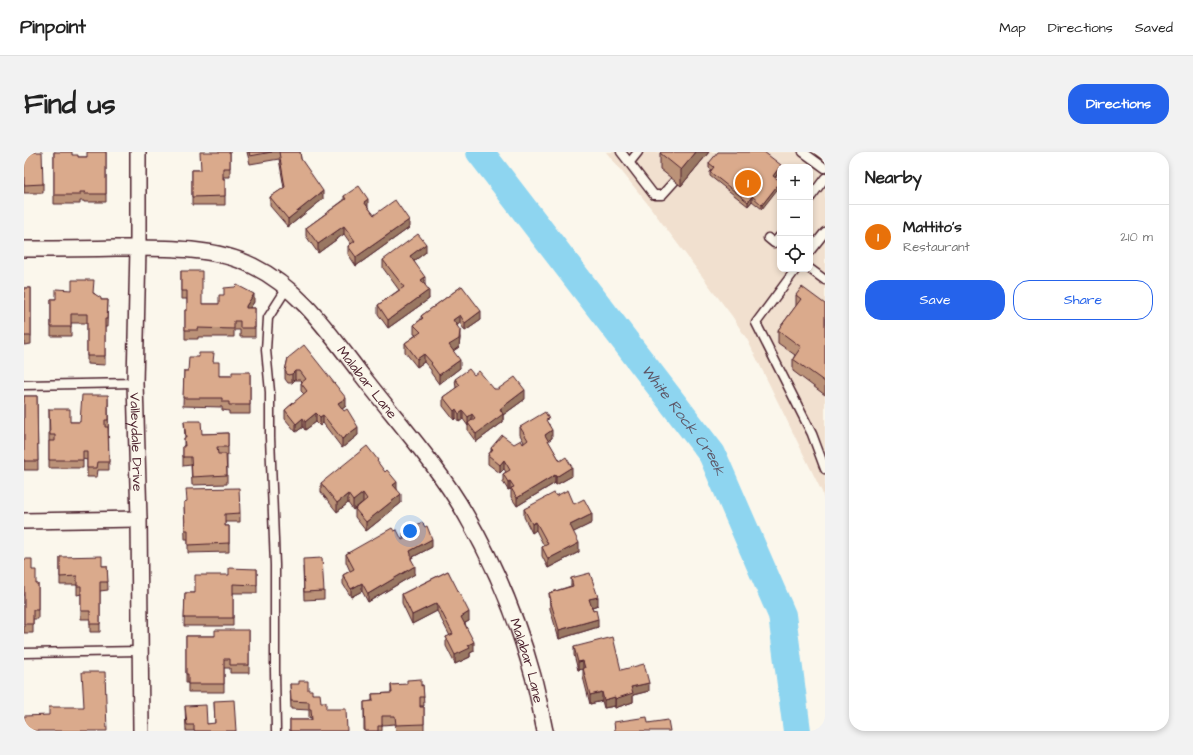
<!DOCTYPE html>
<html lang="en">
<head>
<meta charset="utf-8">
<style>
  body { margin:0; font-family:"Architects Daughter",sans-serif; background:#f2f2f2; color:#222 }
  .controls { position:absolute; right:12px; top:12px; display:grid; overflow:hidden; border-radius:8px; box-shadow:0 2px 6px #0003 }
  .controls button { width:36px; height:36px; display:grid; place-items:center; padding:0; border:0; border-bottom:1px solid #e0e0e0; background:#fff; color:#222; font:20px sans-serif }
  .you { position:absolute; left:386px; top:379px; width:14px; height:14px; margin:-10px; border:3px solid #fff; border-radius:50%; background:#1a73e8; box-shadow:0 0 0 6px #1a73e833 }
  .badge { display:grid; place-items:center; width:26px; height:26px; border-radius:50%; background:#2563eb; color:#fff; font-size:13px; font-weight:700 }
  .pin { position:absolute; translate:-50% -50%; border:2px solid #fff; box-shadow:0 1px 4px #0006 }
  .list { margin:0; padding:0; list-style:none }
  h2 { display:flex; justify-content:space-between; align-items:center; height:52px; margin:0; padding:0 16px; font-size:17px }
  h2 small { font-size:13px; font-weight:400; color:#767676 }
  .list li { display:grid; grid-template-columns:26px 1fr auto; gap:12px; align-items:center; box-sizing:border-box; height:64px; padding:0 16px; border-top:1px solid #e0e0e0 }
  .list b { display:block; font-size:15px; white-space:nowrap }
  .list p { margin:0; font-size:13px; white-space:nowrap; color:#767676 }
  .list em { font-size:13px; font-style:normal; color:#767676 }
  .actions { display:flex; gap:8px; padding:12px 16px }
  .actions a { flex:1; padding:9px 0; border:1px solid #2563eb; border-radius:16px; text-align:center; font-size:14px; color:#2563eb }
  .actions .main { background:#2563eb; color:#fff }
  .icon { flex:none; width:22px; height:22px; fill:none; stroke:currentColor; stroke-width:2; stroke-linecap:round; stroke-linejoin:round }
  .map { position:relative; flex:none; width:801px; height:579px; overflow:hidden; border-radius:16px }
  header { display:flex; align-items:center; gap:24px; box-sizing:border-box; height:56px; padding:0 20px; background:#fff; border-bottom:1px solid #e0e0e0 }
  header strong { font-size:19px }
  nav { display:flex; gap:22px; margin-inline-start:auto; font-size:14px }
  .intro { display:flex; align-items:center; justify-content:space-between; box-sizing:border-box; height:96px; padding:0 24px }
  h1 { margin:0; font-size:28px }
  .button { padding:10px 18px; border-radius:16px; background:#2563eb; color:#fff; font-size:14px; font-weight:700 }
  main { display:flex; gap:24px; padding:0 24px }
  aside { flex:1; background:#fff; border-radius:16px; box-shadow:0 2px 6px #0003 }
  .map>svg:first-child { display:block }
  .built { fill:#f1e0cf; fill-rule:evenodd }
  .lines { fill:none; stroke-linecap:round; stroke-linejoin:round }
  .river { stroke:#8ed5f0; stroke-width:28 }
  .service-casing { stroke:#4a1f2b; stroke-width:11 }
  .minor-casing { stroke:#4a1f2b; stroke-width:18 }
  .service { stroke:#fbf7ec; stroke-width:8 }
  .minor { stroke:#fbf7ec; stroke-width:15 }
  .wall { fill:#bb9278; stroke:#4a1f2b }
  .shaded-wall { fill:#997762; stroke:#4a1f2b }
  .building { fill:#daaa8c; stroke:#4a1f2b }
  .labels { text-anchor:middle; stroke-width:3; stroke-linejoin:round; paint-order:stroke }
  .street-label { font-size:14px; fill:#4a1f2b; stroke:#fbf7ec }
  .water-label { font-size:15px; font-style:italic; fill:#5e5666; stroke:#fbf7ec }
</style>
</head>
<body>
<header>
<strong>Pinpoint</strong>
<nav><a>Map</a><a>Directions</a><a>Saved</a></nav>
</header>
<div class="intro"><h1>Find us</h1><a class="button">Directions</a></div>
<main>
<div class="map">
<svg width="801" height="579" viewBox="0 0 801 579">
  <rect width="100%" height="100%" fill="#fbf7ec"/>
  <filter id="ink" filterUnits="userSpaceOnUse"><feTurbulence type="fractalNoise" baseFrequency=".025" numOctaves="2"/><feDisplacementMap in="SourceGraphic" scale="8" xChannelSelector="R" yChannelSelector="G"/><feConvolveMatrix kernelMatrix="1 2 1 2 8 2 1 2 1" color-interpolation-filters="sRGB"/></filter>
  <g filter="url(#ink)">
    <path class="built" d="M582,0H801V352L798,340L724,189L708,164L623,51ZM756,15H786V117H756Z"/>
    <g class="lines">
      <path class="river" id="s1" d="M456,0L688,302L758,463L773,579"/>
      <defs>
        <g id="service">
          <path d="M597,0L630,43H638L657,22"/>
          <path d="M779,0L801,16"/>
          <path d="M606,10L614,0"/>
          <path d="M786,46L801,26"/>
          <path d="M744,86L750,91L756,84"/>
          <path d="M786,99L801,80"/>
          <path d="M772,117L732,171L788,282L801,317"/>
          <path d="M786,117L801,128"/>
          <path d="M0,233L111,231"/>
          <path d="M0,501L116,499"/>
          <path d="M252,579L251,519V413L246,285V240L242,198L244,166L263,136"/>
        </g>
        <g id="minor">
          <path id="s2" d="M114,0V96L111,231L115,367L117,579"/>
          <path id="s3" d="M0,97C31,97 61,97 92,96C134,96 190,94 229,114C278,138 307,184 340,226C374,270 414,314 442,363C471,413 494,469 509,524C514,542 517,561 521,579"/>
          <path d="M0,369L115,367"/>
        </g>
      </defs>
      <use href="#service" class="service-casing"/>
      <use href="#minor" class="minor-casing"/>
      <use href="#service" class="service"/>
      <use href="#minor" class="minor"/>
    </g>
    <g class="wall">
      <path d="M0,0L19,32V41H0Z"/>
      <path d="M30,0L48,3L54,5H63L82,0V50H60V49H56V52H30Z"/>
      <path d="M206,0V25H199V27H201V53H168V18H176Z"/>
      <path d="M223,0H276L277,7L299,47L264,75L246,54V45L260,36L255,7L226,12Z"/>
      <path d="M685,0L657,34L636,17V1Z"/>
      <path d="M685,11L757,15L756,19L751,26L738,57L728,49L724,54L686,24V20L688,18L685,16Z"/>
      <path d="M320,44L344,55L350,63L385,76L332,114L324,102V94L327,92L320,82L294,101L282,84V76L320,48Z"/>
      <path d="M402,100L390,109L401,133L405,147L364,176L354,162V153L375,138L359,116V108Z"/>
      <path d="M157,119L178,152H195L230,150L226,156H231V185H216V178H210V185H174V187H161V158H163V147H157Z"/>
      <path d="M438,134L457,168L441,179L436,171L433,173L436,186L435,195L429,199L436,216L415,232L407,221V218L400,210L393,215L381,200V191L392,183L390,182V173L397,167V164Z"/>
      <path d="M0,136H7V192L0,193Z"/>
      <path d="M70,141L77,148H84L83,175H81V213L63,212V171H47V184H27V147H32Z"/>
      <path d="M772,143L801,152V243L769,219V207L771,203L754,191V178L772,154Z"/>
      <path d="M264,206L322,254L318,257L334,283L318,296L299,271L296,274L292,270L281,278L279,275L272,280L261,267V258L280,242L277,239V231L278,230L276,228H271L268,231H264L261,227V219Z"/>
      <path d="M189,210L195,224H208L226,220V262H205V259L198,258V255L159,254L160,219H164Z"/>
      <path d="M450,223L470,237L501,247L479,263V270L452,290L444,279V274L439,267L435,270L432,266L430,268L419,254V245L432,236L431,227Z"/>
      <path d="M84,243L85,318H74L73,325H63V308L59,307V316H25V257L46,270H56Z"/>
      <path d="M0,244H13L14,318H0Z"/>
      <path d="M160,269L178,282L204,281V303H203V332L168,333L167,313L159,314V294H160V286H161Z"/>
      <path d="M525,272L528,286L524,289L536,309L548,324L532,333L531,331L493,354L487,345V338L486,337L484,338L479,330V322L482,320L480,317L476,321L464,312V303L467,299V296L499,292L500,290L496,283V275Z"/>
      <path d="M354,312L373,337L377,351L342,379L331,365V357L339,350L329,358L324,351L313,360L297,340V331Z"/>
      <path d="M532,344L550,352L568,371L549,380L555,400L524,416L518,404V395L520,394L512,378L508,381L500,365V357Z"/>
      <path d="M160,350L216,361V370H201V374H205V400L164,401V387H161Z"/>
      <path d="M370,379L378,388L379,387V381L408,395L387,406L391,422L344,450L338,439L327,445L319,432V423L326,419L322,410V402Z"/>
      <path d="M36,405L78,414H83L84,438L76,439V480H66V467H57V442L53,443V433H36Z"/>
      <path d="M0,407L8,418L12,432H14V467H9V481H0Z"/>
      <path d="M279,415L300,439V447L280,448Z"/>
      <path d="M233,417V441H209V474H160L161,441H171L205,423Z"/>
      <path d="M424,419L445,469L441,471L450,499L446,501V505L431,512L422,494V485L426,484L413,459L388,472L378,451V442Z"/>
      <path d="M547,426L574,453L568,455L574,475L535,487L526,457L525,441L547,434Z"/>
      <path d="M225,478V521H206V516H200V540H164V531H162V484H191Z"/>
      <path d="M550,495L597,518L625,539L609,543V550L591,556V554L580,556L578,549L566,552L559,525V517L554,518L550,503Z"/>
      <path d="M266,532L284,538L297,550L302,557L323,579H266V568H287V565L285,566V558L267,557Z"/>
      <path d="M367,533H399L400,554H396V555H400V579H372L371,572L358,573V579H340V550L348,549V542L367,541Z"/>
      <path d="M190,549L212,579H162L161,554L183,572H191Z"/>
    </g>
    <g class="shaded-wall">
      <path d="M672,0H685L657,34V18Z"/>
      <path d="M756,15V19L749,28V24Z"/>
      <path d="M756,30V34L738,57V53Z"/>
      <path d="M299,39V47L264,75V67Z"/>
      <path d="M728,44V49L724,54V50Z"/>
      <path d="M344,47V56L340,50Z"/>
      <path d="M385,68V76L332,114V105Z"/>
      <path d="M320,74V82L294,101V92Z"/>
      <path d="M402,92V100L386,112V104Z"/>
      <path d="M401,125V133L397,128Z"/>
      <path d="M405,138V147L364,176V168Z"/>
      <path d="M230,142V150L222,162V154Z"/>
      <path d="M457,159V168L441,179V171Z"/>
      <path d="M436,163V171L429,176V168Z"/>
      <path d="M436,178V186L435,195L425,202V193Z"/>
      <path d="M400,202V210L393,215V207Z"/>
      <path d="M436,208V216L415,232V223Z"/>
      <path d="M271,219V228L268,231V222Z"/>
      <path d="M501,238V247L479,263V270L452,290V282L476,257Z"/>
      <path d="M322,246V254L314,260V251Z"/>
      <path d="M432,257V266L430,268V259Z"/>
      <path d="M439,259V267L435,270V262Z"/>
      <path d="M292,261V270L281,278V270Z"/>
      <path d="M448,262V270L444,271V274V265Z"/>
      <path d="M299,263V271L296,274V265Z"/>
      <path d="M279,266V275L272,280V272Z"/>
      <path d="M334,275V283L318,296V287Z"/>
      <path d="M528,278V286L521,291V283Z"/>
      <path d="M480,308V317L476,321V313Z"/>
      <path d="M548,315V324L532,333V325Z"/>
      <path d="M531,323V331L493,354V346Z"/>
      <path d="M486,329V337L484,338V330Z"/>
      <path d="M373,330V339L369,333Z"/>
      <path d="M339,341V350L329,358V349Z"/>
      <path d="M324,342V351L313,360V351Z"/>
      <path d="M377,342V351L342,379V370Z"/>
      <path d="M568,362V371L546,382V373Z"/>
      <path d="M512,370V378L508,381V372Z"/>
      <path d="M408,387V395L387,406V411L386,399Z"/>
      <path d="M555,391V400L524,416V407Z"/>
      <path d="M391,414V422L344,450V442Z"/>
      <path d="M338,431V439L327,445V437Z"/>
      <path d="M574,445V453L565,456V447Z"/>
      <path d="M413,451V459L388,472V463Z"/>
      <path d="M445,460V469L437,473V465Z"/>
      <path d="M574,467V475L535,487V478Z"/>
      <path d="M450,490V499L446,501V505L431,512V503L444,493Z"/>
      <path d="M559,509V517L554,518V510Z"/>
      <path d="M625,531V539L609,543V550L591,556V547L607,535Z"/>
      <path d="M578,540V549L566,552V543Z"/>
      <path d="M591,545V554L580,556V548Z"/>
    </g>
    <g class="building">
      <path d="M0,0H18L19,32L0,33Z"/>
      <path d="M30,0H48V3H54V5H63V0H82V42H60L61,40H56V43H30Z"/>
      <path d="M176,0H206V16H199V27H201V44L168,45V18H177Z"/>
      <path d="M225,0H248L226,4Z"/>
      <path d="M255,0H276L277,7L299,39L264,67L246,45L261,35Z"/>
      <path d="M637,0H672L657,18L636,1Z"/>
      <path d="M694,0H740L757,13L749,24L756,29V30L738,53L728,44L724,50L686,20L690,15L685,11Z"/>
      <path d="M335,34L344,47L340,50L350,63L371,48L385,68L332,105L324,94L331,89L320,74L294,92L282,76L322,47L320,44Z"/>
      <path d="M394,82L402,92L386,104L401,125L397,128L405,138L364,168L354,153L380,135L359,108Z"/>
      <path d="M157,119H178V152H195V143H200V136L211,135L213,133L230,142L222,154V156H231V176H216V169H210V177L174,176V178H161V158H163V139H157Z"/>
      <path d="M48,128H70L69,141L77,146V148H84L83,167H81V204H63V162H47V175H27V147H32V137L48,138Z"/>
      <path d="M438,134L457,159L441,171L436,163L429,168L436,178L435,187L425,193L436,208L415,223L407,212L408,211L400,202L393,207L381,191L397,180L390,173L399,166L397,164Z"/>
      <path d="M778,135L801,152V230L769,207L777,195L754,178L777,147L772,143Z"/>
      <rect x="0" y="136" width="7" height="48"/>
      <path d="M280,193L322,246L314,251L320,259L323,257L334,275L318,287L299,263L296,265L292,261L281,270L279,266L272,272L261,258L283,239L277,231L282,227L276,219H271L268,222L264,223L261,219L264,206Z"/>
      <path d="M175,201H190L189,210H195V224H208V220H226V253H205V250H198V246H159L160,219H164L165,205H175Z"/>
      <path d="M445,217L450,223L455,219L470,237H474L491,225L501,238L476,257L479,262L452,282L444,271L451,266L448,262L444,265L439,259L435,262L432,257L430,259L419,245L436,233L431,227Z"/>
      <path d="M58,243H84V268H81V275H84L85,310H74L73,316H63V299H59V308H25V289H31V283H26L25,257H46V270H56Z"/>
      <path d="M0,244H13L14,309H0Z"/>
      <path d="M521,260L525,267L522,268L528,278L521,283L536,309L542,305L548,315L532,325L531,323L493,346L487,336L490,335L486,329L484,330L479,322L486,318L480,308L476,313L464,303L469,297L467,296L478,283L490,292L497,288L499,292L504,288L496,275Z"/>
      <path d="M160,269H177L178,282L204,281V295H193L194,302H202L203,323L168,325L167,305H159V294H161L160,286H162Z"/>
      <path d="M343,294L354,308L353,309L361,320L363,318L373,330L369,333L377,342L342,370L331,357L343,347L339,341L329,349L324,342L313,351L297,331Z"/>
      <path d="M215,336L216,361L201,362V374H205V391L164,393V378H161L160,350L163,349L162,337Z"/>
      <path d="M544,338L550,352L560,347L568,362L546,373L555,391L524,407L518,395L524,392L512,370L508,372L500,357L530,341L532,344Z"/>
      <path d="M398,370L401,375L403,374L408,387L386,399L387,402V407L391,414L344,442L338,431L327,437L319,423L330,417L322,402L368,376L370,379L373,378L378,388L382,386L379,381Z"/>
      <path d="M78,404V414H83L84,430H76V472H66V459H57V434H53V424L36,425V405Z"/>
      <path d="M298,406L300,439L280,440L279,407Z"/>
      <path d="M0,407H8V418H12V432H14V458H9V472H0Z"/>
      <path d="M205,416L233,417V433L209,432V466H160L161,441H171V423H205Z"/>
      <path d="M424,419L445,460L437,465L450,490L444,493L446,496L431,503L422,485L429,482L413,451L388,463L378,442Z"/>
      <path d="M566,421L574,445L565,447L569,459L572,458L574,467L535,478L526,448H527L525,441L549,434L547,426Z"/>
      <path d="M191,478H225V513H206V507H200V532H164V522H162V484H191Z"/>
      <path d="M589,485L597,518L620,512L625,531L607,535L609,541L591,547V545L580,548L578,540L566,543L559,516H561L559,509L554,510L550,495Z"/>
      <path d="M58,520H81L83,579H0V564L25,563V555H60Z"/>
      <path d="M397,527V534L399,533L400,545H396V555H400V572L372,573L371,564H358V574H354V579H341L340,550L349,549L348,542L368,541L367,533L383,532V528Z"/>
      <path d="M275,529H284V538H288V542H296L297,550H302V557H322L323,579H266V568H288L287,557H285V550L267,549L266,532H275Z"/>
      <path d="M210,548L212,579H170V573H163L161,554L182,553L183,572L191,571L190,549Z"/>
      <path d="M623,565L624,571L644,568L646,579H591L590,570Z"/>
    </g>
  </g>
  <g class="labels">
    <g class="street-label">
      <text dy="5" stroke="none"><textPath href="#s3" startOffset="396">Malabar Lane</textPath></text>
      <text dy="5" stroke="none"><textPath href="#s2" startOffset="290">Valleydale Drive</textPath></text>
      <text dy="5" stroke="none"><textPath href="#s3" startOffset="720">Malabar Lane</textPath></text>
    </g>
    <g class="water-label">
      <text dy="5" stroke="none"><textPath href="#s1" startOffset="337">White Rock Creek</textPath></text>
    </g>
  </g>
</svg>
<div class="controls">
<button>+</button>
<button>−</button>
<button><svg class="icon" aria-label="locate" viewBox="0 0 24 24"><circle cx="12" cy="12" r="6"/><path d="M12 2v4M12 18v4M2 12h4M18 12h4"/></svg></button>
</div>
<div class="you"></div>
<div class="pin badge" style="left:724px;top:31px;background:#e8710a">1</div>
</div>
<aside>
<h2>Nearby<small></small></h2>
<ul class="list">
<li><span class="badge" style="background:#e8710a">1</span><div><b>Mattito's</b><p>Restaurant</p></div><em>210 m</em></li>
</ul>
<div class="actions"><a class="main">Save</a><a>Share</a></div>
</aside>
</main>
</body>
</html>
